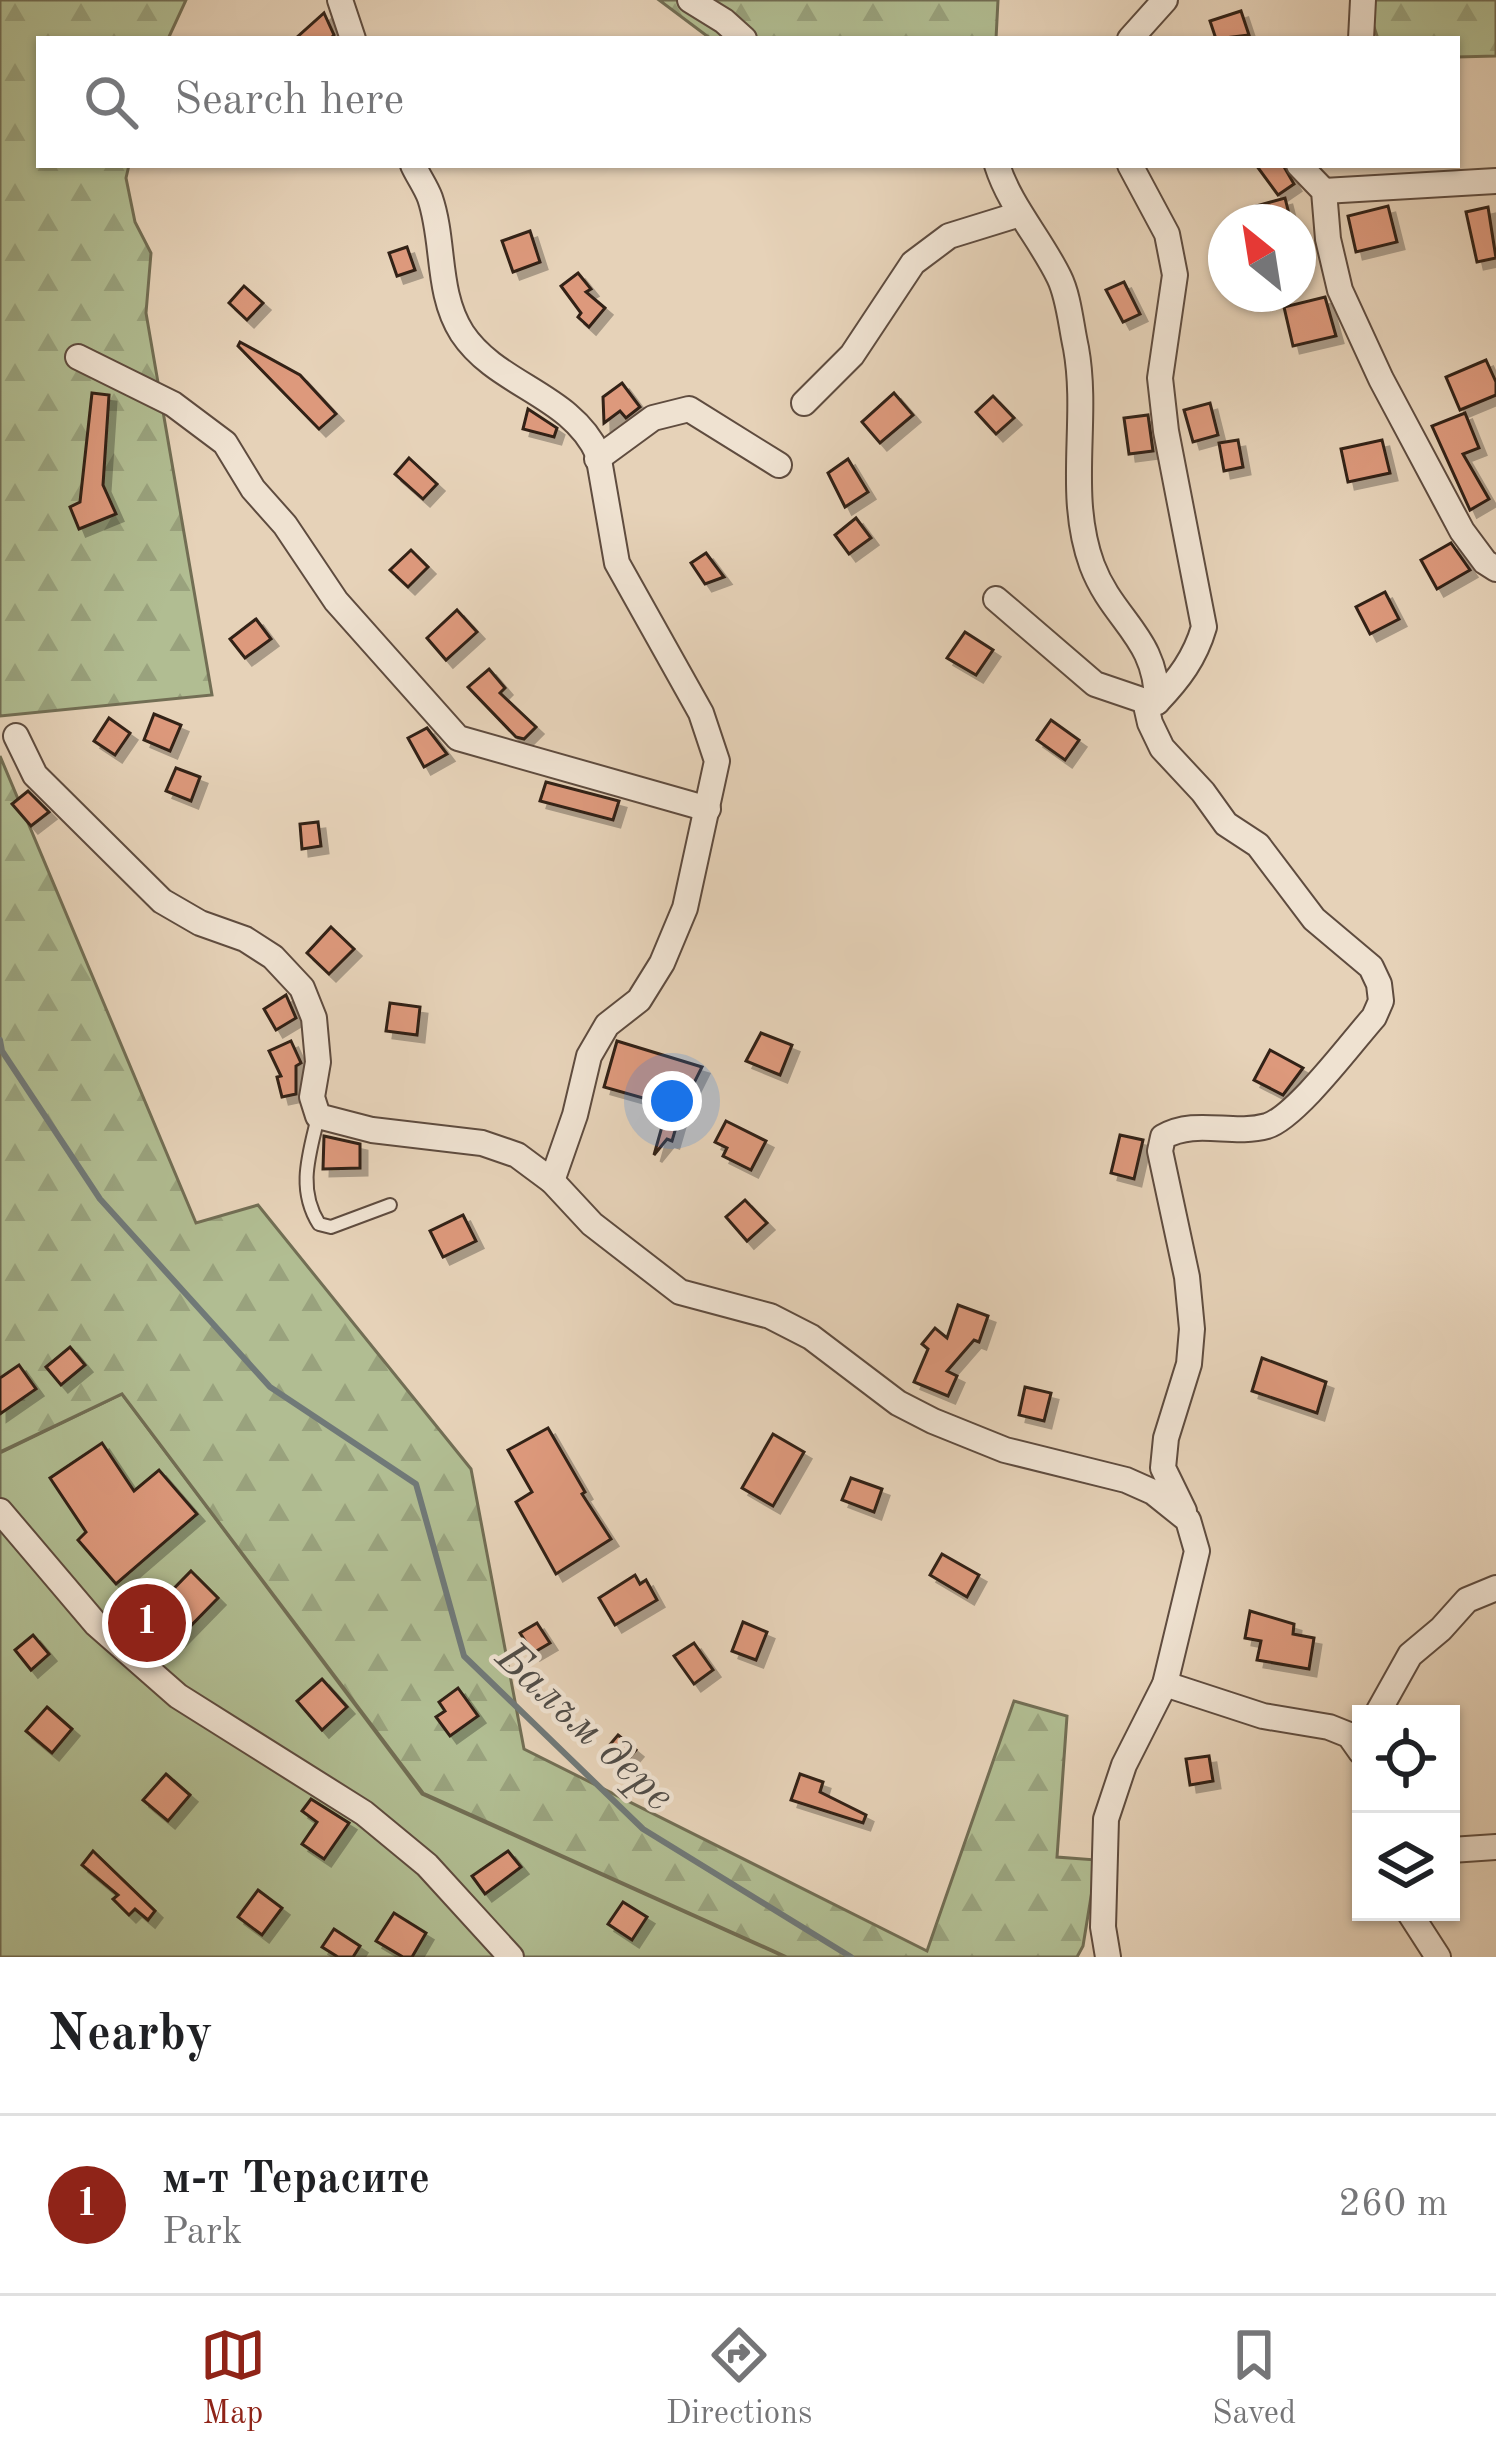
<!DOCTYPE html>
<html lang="en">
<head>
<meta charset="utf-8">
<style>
  body { margin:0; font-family:"Old Standard TT",serif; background:#f6f6f6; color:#202124 }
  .controls { position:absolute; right:36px; bottom:36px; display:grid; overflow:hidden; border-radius:0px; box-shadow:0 3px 9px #0004 }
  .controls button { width:108px; height:108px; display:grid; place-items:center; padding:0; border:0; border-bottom:3px solid #e0e0e0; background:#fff; color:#202124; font:60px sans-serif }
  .compass { position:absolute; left:1208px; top:204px; width:108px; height:108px; border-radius:50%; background:#fff; box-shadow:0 3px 9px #0004; rotate:330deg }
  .you { position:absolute; left:672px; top:1101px; width:42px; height:42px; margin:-30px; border:9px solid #fff; border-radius:50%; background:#1a73e8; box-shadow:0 0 0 18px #1a73e833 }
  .badge { display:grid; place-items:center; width:78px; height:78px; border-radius:50%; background:#8f2418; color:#fff; font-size:39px; font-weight:700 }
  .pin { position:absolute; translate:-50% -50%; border:6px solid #fff; box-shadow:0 3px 12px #0006 }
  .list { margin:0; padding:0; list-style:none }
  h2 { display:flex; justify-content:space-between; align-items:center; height:156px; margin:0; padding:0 48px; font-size:51px }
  h2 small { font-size:39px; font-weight:400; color:#757577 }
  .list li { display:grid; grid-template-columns:78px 1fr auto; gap:36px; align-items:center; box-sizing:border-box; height:180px; padding:0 48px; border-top:3px solid #e0e0e0 }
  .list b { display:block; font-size:45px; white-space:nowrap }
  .list p { margin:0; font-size:39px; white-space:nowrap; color:#757577 }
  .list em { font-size:39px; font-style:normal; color:#757577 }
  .icon { flex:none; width:66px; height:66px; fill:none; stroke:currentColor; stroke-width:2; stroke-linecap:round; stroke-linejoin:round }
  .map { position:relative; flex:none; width:1496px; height:1957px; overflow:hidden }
  .search { position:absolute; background:#fff; box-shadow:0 3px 9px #0004; left:36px; right:36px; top:36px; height:132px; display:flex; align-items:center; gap:30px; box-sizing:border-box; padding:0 42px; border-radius:0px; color:#757577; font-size:45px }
  .sheet { height:336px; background:#fff }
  nav { display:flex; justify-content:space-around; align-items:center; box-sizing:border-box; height:168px; border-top:3px solid #e0e0e0; background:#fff; font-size:33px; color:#757577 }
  nav a { display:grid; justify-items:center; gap:6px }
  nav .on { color:#8f2418 }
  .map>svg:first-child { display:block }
  .green { fill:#b1bd92; stroke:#726e54; stroke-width:3 }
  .forest { fill:url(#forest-firs); stroke:#726e54; stroke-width:3 }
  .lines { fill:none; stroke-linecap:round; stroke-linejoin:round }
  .stream { stroke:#707978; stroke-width:6 }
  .building { fill:#dd997c; stroke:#322017; stroke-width:3; filter:url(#shadow) }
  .service-casing { stroke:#5f4c3f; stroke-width:16 }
  .minor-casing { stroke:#5f4c3f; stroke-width:28 }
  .service { stroke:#efe2d1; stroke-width:12 }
  .minor { stroke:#efe2d1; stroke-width:24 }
  .labels { text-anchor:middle; stroke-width:9; stroke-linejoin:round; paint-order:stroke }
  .water-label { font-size:45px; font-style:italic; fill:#514d48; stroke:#efe2d1 }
</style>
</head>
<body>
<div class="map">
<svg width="1496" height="1957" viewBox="0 0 1496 1957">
  <defs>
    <pattern id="forest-firs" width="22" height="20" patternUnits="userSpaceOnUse" patternTransform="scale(3)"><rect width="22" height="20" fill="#b1bd92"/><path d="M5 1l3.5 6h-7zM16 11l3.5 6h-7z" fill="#99a27d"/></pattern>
    <filter id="shadow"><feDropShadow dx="7" dy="7" stdDeviation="0" flood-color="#0004"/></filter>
  </defs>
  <rect width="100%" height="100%" fill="#e6d2b8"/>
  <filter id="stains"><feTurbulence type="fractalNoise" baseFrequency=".00167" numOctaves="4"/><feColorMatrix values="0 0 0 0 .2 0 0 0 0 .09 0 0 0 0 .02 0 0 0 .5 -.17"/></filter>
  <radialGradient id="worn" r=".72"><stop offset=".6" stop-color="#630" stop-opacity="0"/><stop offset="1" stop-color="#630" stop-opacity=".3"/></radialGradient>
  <path class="green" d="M122,1394L422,1794L785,1957H0V1453Z"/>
  <g class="forest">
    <path d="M0,0H186L168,39H39V165H129L126,178L135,222L151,253L146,313L212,695L0,716Z"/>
    <path d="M659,0H998L996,39H711Z"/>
    <path d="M1365,0H1496V56L1457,57V39H1378Z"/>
    <path d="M0,756L196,1223L258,1205L471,1469L524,1749L927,1951L1014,1701L1067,1716L1057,1857L1097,1860L1083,1946L1077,1957H787L423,1793L122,1394L0,1452Z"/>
  </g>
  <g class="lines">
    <path class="stream" d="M0,1040L2,1051L100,1199L270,1387L416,1484L464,1656L643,1829L851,1957"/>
  </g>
  <g class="building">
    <path d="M1241,11L1249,35L1216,39L1210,21Z"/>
    <path d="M324,13L334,35L330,39H295Z"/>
    <path d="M1256,165H1283L1294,184L1278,195Z"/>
    <path d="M1285,198L1291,222H1260L1256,206Z"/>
    <path d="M1388,206L1397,242L1356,252L1348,216Z"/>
    <path d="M1488,207L1496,258L1477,262L1466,212Z"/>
    <path d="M530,231L540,262L513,272L502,241Z"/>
    <path d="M407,247L415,270L397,276L389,253Z"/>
    <path d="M578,273L591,289L586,292L605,308L589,327L578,317L581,313L561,286Z"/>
    <path d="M1124,282L1140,314L1123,322L1106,290Z"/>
    <path d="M244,286L263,303L247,320L229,303Z"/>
    <path d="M1325,297L1336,336L1293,346L1284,307Z"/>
    <path d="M240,342L300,375L336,414L319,429L238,346Z"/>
    <path d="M1486,360L1496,382V395L1460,410L1446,377Z"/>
    <path d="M622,383L640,407L626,418L620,411L604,423L603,397Z"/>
    <path d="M92,393L109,395L103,485L116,514L79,529L70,507L80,502Z"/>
    <path d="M894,393L913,415L880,443L862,422Z"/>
    <path d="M993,396L1014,418L996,434L976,412Z"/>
    <path d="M1210,403L1218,435L1193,442L1184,410Z"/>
    <path d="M528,409L557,428L554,437L523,429Z"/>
    <path d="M1465,413L1479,448L1463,454L1489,499L1470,510L1432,426Z"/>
    <path d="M1148,415L1153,451L1129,454L1124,418Z"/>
    <path d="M1238,440L1243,467L1224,471L1219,443Z"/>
    <path d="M1382,440L1390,473L1348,482L1341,449Z"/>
    <path d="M409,458L437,484L423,499L395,474Z"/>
    <path d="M848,459L868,492L845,507L828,473Z"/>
    <path d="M856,518L871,538L849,554L835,535Z"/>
    <path d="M1451,543L1470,570L1437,589L1421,560Z"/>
    <path d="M411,550L428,567L408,587L390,570Z"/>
    <path d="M706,553L724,577L705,584L691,563Z"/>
    <path d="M1385,592L1399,619L1370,634L1356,607Z"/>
    <path d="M457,610L477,632L446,660L427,638Z"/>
    <path d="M256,619L271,639L245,658L230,639Z"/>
    <path d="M965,632L993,650L976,675L947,658Z"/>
    <path d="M489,669L505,688L500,693L536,727L524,739L516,737L468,687Z"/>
    <path d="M154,714L181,725L170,751L144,740Z"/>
    <path d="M109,718L130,733L115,755L94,741Z"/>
    <path d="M1051,720L1079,740L1065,760L1037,740Z"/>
    <path d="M427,728L447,754L424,767L408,738Z"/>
    <path d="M176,768L200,777L191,801L166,791Z"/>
    <path d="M546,782L619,801L613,820L540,801Z"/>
    <path d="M28,791L49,812L31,826L12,804Z"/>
    <path d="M318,822L321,846L302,849L300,824Z"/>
    <path d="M331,927L354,949L329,974L307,953Z"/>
    <path d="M286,995L296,1018L276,1030L264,1009Z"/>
    <path d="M390,1003L420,1007L417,1035L386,1031Z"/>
    <path d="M761,1033L792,1045L780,1075L746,1061Z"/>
    <path d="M291,1041L301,1063L296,1066V1094L282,1097L277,1077L281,1076L269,1051Z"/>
    <path d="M617,1041L702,1067L682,1107L672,1141L667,1139L654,1155L668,1105L604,1087Z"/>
    <path d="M1270,1050L1303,1068L1283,1095L1254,1080Z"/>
    <path d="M726,1121L766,1141L751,1170L723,1156L727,1148L715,1142Z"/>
    <path d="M1120,1135L1143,1140L1134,1179L1111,1173Z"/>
    <path d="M324,1136L360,1144V1168L323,1169Z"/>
    <path d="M745,1200L767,1223L747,1241L726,1217Z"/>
    <path d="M463,1215L476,1241L443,1257L430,1231Z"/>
    <path d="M958,1305L988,1316L979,1342L974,1340L947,1371L957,1376L948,1396L914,1382L928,1349L922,1344L935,1328L947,1338Z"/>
    <path d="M70,1347L85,1365L61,1385L46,1367Z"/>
    <path d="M1262,1358L1326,1382L1317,1413L1252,1391Z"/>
    <path d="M19,1365L36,1389L0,1414V1378Z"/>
    <path d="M1025,1387L1051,1393L1044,1421L1019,1415Z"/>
    <path d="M548,1428L585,1492L582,1494L611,1539L556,1574L516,1502L532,1492L508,1450Z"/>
    <path d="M773,1434L804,1452L773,1506L742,1488Z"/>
    <path d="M102,1443L134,1491L159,1470L197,1514L116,1584L78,1540L86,1532L50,1478Z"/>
    <path d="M851,1478L882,1489L874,1512L842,1500Z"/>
    <path d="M942,1554L979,1575L967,1597L930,1575Z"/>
    <path d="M191,1571L218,1598L174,1643L147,1616Z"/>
    <path d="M635,1575L640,1584L646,1580L657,1600L615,1625L599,1598Z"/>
    <path d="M1250,1611L1294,1624L1293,1634L1314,1638L1309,1669L1257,1660L1261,1641L1245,1638Z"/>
    <path d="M743,1622L767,1632L756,1660L732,1651Z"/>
    <path d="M537,1623L550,1643L533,1653L520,1633Z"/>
    <path d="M33,1635L49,1654L31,1670L15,1650Z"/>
    <path d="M694,1643L713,1670L694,1684L674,1656Z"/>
    <path d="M322,1679L347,1707L322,1730L297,1701Z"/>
    <path d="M458,1688L478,1716L450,1736L436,1717L445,1711L439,1702Z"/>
    <path d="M47,1707L72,1729L52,1753L26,1731Z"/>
    <path d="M618,1735L636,1750L620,1769L602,1754Z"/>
    <path d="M1209,1756L1213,1781L1190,1785L1186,1759Z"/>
    <path d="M166,1774L190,1795L168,1821L143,1800Z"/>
    <path d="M800,1774L823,1782L820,1792L866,1815L863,1823L791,1800Z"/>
    <path d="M311,1799L349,1823L324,1859L302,1844L317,1822L302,1811Z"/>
    <path d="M93,1851L155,1911L148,1920L135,1909L129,1915L113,1899L118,1895L82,1865Z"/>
    <path d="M508,1851L521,1867L485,1894L472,1876Z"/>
    <path d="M258,1890L282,1908L262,1935L238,1917Z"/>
    <path d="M623,1902L647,1917L632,1940L608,1924Z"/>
    <path d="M394,1913L426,1933L412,1957H403L376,1941Z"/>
    <path d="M334,1929L360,1946L353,1957H338L322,1947Z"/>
  </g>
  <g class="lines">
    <defs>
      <path id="service" d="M318,1117C309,1155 297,1189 319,1224L331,1227L390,1205"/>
      <g id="minor">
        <path d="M340,0L353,39"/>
        <path d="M690,0L724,21L744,39"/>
        <path d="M1130,39L1165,0"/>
        <path d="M1361,39L1363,0"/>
        <path d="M413,165C418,176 426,187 430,198C445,242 436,292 462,333C497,386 571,394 598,454L617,563L701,713L717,761L685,908L662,963L639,1000L607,1025L589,1056L575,1115L552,1181"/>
        <path d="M997,165C1010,206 1040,238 1059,277C1069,297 1071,326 1076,348C1089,420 1066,494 1092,565C1113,621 1157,637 1157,702"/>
        <path d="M1130,165L1167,234L1175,275L1160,378L1166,431L1204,627C1195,658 1179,679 1157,702L1145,701"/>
        <path d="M1299,165L1324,191L1328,239L1340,290L1381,379L1462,531L1485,562L1496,569"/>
        <path d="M1324,191L1496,181"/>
        <path d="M78,357L173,404L225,443L253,489L285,525L336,601L458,738L708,809"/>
        <path d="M804,403L852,355L913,263L949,236L1020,214"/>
        <path d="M597,459L653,418L689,409L779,465"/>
        <path d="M996,599L1095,684L1145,701L1150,723L1162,748L1203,792L1226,824L1258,845L1314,919L1371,967L1379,984L1381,1001L1374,1017C1351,1043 1296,1117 1267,1126C1232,1136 1196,1118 1163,1137L1160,1151L1187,1277L1192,1329L1189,1364L1166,1438L1163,1468L1184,1511"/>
        <path d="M16,736L35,775L162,901L200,923L245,939L273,957L302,988L314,1018L318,1062L312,1097L318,1116L372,1130L482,1143L517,1155L552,1181L592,1224L680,1292L770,1316L811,1337L898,1403L933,1421L1005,1450L1126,1480L1153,1492L1188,1520L1197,1551L1165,1684L1124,1765L1106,1819L1103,1927L1108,1957"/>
        <path d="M0,1511L96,1624L178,1696L364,1813L427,1865L511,1957"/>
        <path d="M1165,1684L1263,1716L1329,1727L1349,1735L1361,1752"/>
        <path d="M1377,1714L1410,1655L1441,1629L1467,1600L1496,1588"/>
        <path d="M1451,1850L1496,1847"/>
        <path d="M1409,1912L1438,1957"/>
      </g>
    </defs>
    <use href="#service" class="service-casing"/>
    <use href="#minor" class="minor-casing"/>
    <use href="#service" class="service"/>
    <use href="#minor" class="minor"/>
  </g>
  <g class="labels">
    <g class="water-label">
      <text transform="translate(587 1725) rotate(43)" y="16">Балъм дере</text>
    </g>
  </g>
  <rect width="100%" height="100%" filter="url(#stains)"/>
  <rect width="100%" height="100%" fill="url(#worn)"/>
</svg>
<div class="controls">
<button><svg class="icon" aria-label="locate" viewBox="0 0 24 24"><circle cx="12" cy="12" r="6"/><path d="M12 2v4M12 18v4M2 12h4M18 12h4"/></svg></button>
<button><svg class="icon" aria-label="layers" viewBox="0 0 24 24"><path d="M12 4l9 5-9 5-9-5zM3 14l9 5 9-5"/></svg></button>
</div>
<svg class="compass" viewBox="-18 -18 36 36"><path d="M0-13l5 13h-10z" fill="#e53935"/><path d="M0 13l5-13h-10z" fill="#757577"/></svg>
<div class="you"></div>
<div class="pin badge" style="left:147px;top:1623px">1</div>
<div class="search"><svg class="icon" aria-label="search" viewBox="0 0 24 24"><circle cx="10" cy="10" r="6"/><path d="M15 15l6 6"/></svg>Search here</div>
</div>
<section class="sheet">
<h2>Nearby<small></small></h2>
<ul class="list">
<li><span class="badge">1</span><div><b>м-т Терасите</b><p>Park</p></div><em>260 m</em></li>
</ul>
</section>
<nav>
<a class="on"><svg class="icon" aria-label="map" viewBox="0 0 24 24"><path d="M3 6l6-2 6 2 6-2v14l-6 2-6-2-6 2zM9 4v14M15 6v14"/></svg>Map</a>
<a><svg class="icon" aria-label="directions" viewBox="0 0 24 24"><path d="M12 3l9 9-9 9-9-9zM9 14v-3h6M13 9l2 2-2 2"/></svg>Directions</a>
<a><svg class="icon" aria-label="saved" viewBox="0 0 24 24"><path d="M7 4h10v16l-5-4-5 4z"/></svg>Saved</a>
</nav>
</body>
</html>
